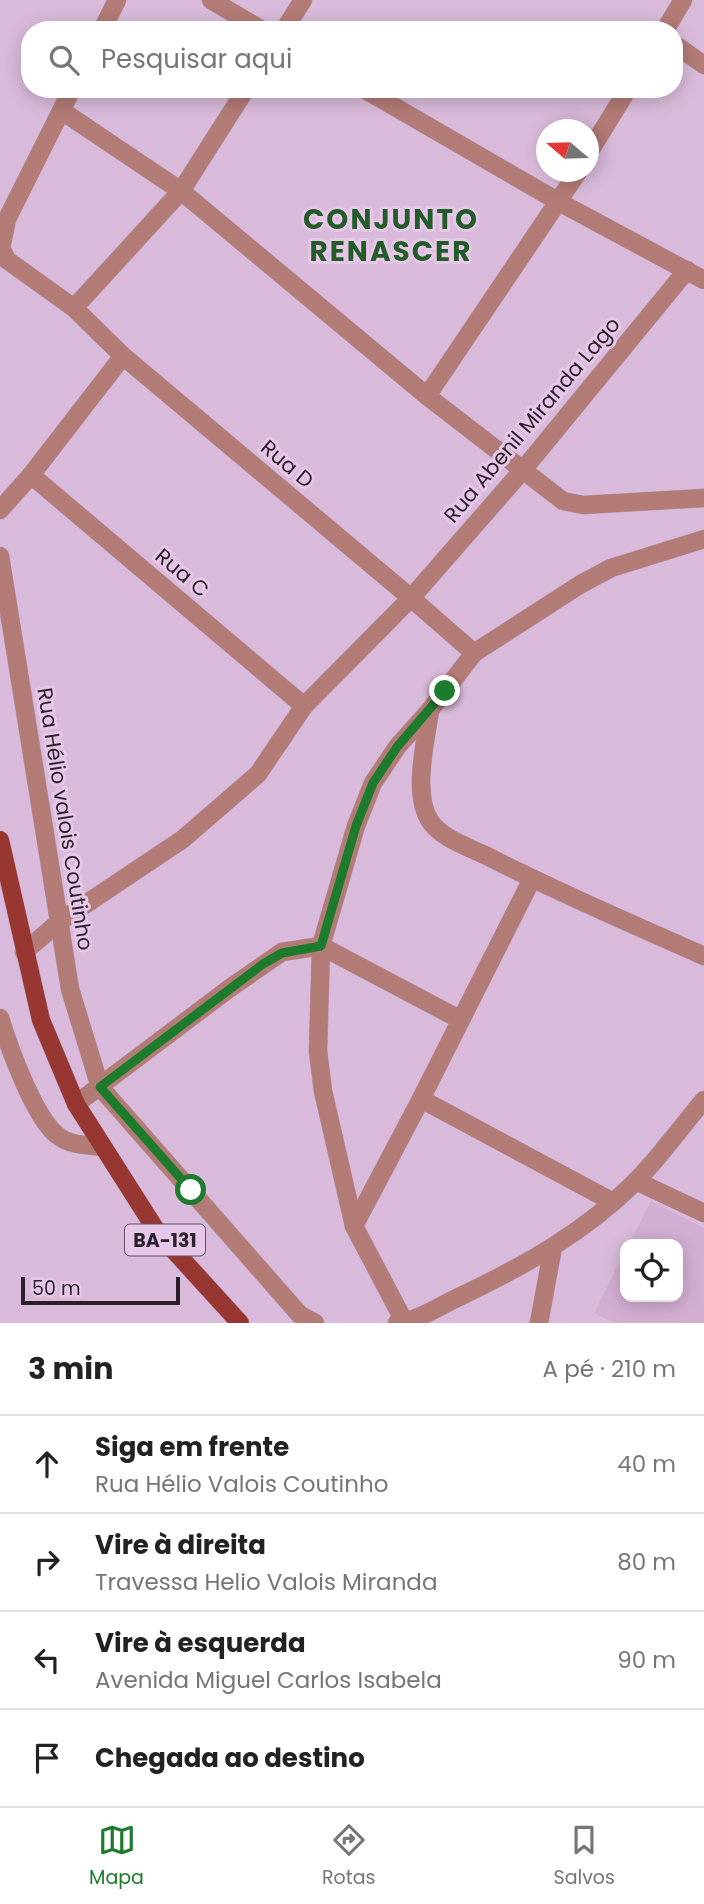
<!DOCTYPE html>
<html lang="pt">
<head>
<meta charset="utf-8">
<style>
  body { margin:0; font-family:Poppins,sans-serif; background:#f6f6f6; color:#222 }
  .controls { position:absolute; right:21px; bottom:21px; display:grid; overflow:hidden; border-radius:14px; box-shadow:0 4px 18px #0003 }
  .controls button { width:63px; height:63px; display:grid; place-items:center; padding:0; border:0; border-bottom:2px solid #e0e0e0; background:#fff; color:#222; font:35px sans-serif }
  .compass { position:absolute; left:536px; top:119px; width:63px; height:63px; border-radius:50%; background:#fff; box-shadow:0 4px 18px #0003; rotate:289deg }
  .scale { position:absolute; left:21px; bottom:18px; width:159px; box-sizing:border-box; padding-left:7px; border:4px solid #2b1f2b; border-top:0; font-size:19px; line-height:24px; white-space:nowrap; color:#2b1f2b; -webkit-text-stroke:5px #e6c7e7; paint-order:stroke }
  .stop { position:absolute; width:21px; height:21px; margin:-16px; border:5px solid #1c7b2c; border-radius:50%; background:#fff }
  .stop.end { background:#1c7b2c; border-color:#fff; box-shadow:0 2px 7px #0008 }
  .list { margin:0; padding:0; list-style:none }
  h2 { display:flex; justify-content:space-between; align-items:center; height:91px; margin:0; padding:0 28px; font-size:30px }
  h2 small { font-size:23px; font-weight:400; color:#767676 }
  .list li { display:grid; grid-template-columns:46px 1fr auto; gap:21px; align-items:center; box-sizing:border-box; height:98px; padding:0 28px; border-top:2px solid #e0e0e0 }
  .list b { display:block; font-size:26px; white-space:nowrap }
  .list p { margin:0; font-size:23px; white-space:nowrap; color:#767676 }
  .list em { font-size:23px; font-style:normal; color:#767676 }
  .icon { flex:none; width:38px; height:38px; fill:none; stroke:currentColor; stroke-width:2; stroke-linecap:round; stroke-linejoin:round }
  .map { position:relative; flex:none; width:704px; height:1323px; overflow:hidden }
  .search { position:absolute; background:#fff; box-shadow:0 4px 18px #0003; left:21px; right:21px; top:21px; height:77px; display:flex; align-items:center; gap:18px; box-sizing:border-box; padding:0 24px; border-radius:28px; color:#767676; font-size:26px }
  .sheet { height:483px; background:#fff }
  nav { display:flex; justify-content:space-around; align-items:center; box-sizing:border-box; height:98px; border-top:2px solid #e0e0e0; background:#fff; font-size:19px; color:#767676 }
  nav a { display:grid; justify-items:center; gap:4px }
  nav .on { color:#1c7b2c }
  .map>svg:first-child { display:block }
  .built { fill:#d2aed3 }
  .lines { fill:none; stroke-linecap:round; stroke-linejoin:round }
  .minor-casing { stroke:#b69bb7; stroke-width:19 }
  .tertiary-casing { stroke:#b69bb7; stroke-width:19 }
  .primary-casing { stroke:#b69bb7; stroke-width:19 }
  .minor { stroke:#b37b76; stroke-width:18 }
  .tertiary { stroke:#b37b76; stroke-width:18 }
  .primary { stroke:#983632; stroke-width:18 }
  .route { stroke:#1c7b2c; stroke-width:9 }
  .labels { text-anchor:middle; stroke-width:6; stroke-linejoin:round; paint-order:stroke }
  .shield { fill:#e6c7e7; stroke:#635163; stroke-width:2 }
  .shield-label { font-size:19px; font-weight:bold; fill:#2b1f2b }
  .street-label { font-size:21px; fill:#2b1f2b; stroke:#e6c7e7 }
  .district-label { font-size:28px; font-weight:bold; letter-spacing:2px; fill:#235c29; stroke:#e6c7e7 }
</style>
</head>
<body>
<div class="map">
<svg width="704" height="1323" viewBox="0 0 704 1323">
  <rect width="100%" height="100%" fill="#d9bada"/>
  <path class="built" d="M651,1201L704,1228V1323H614L594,1313L625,1251V1297H678V1244H629Z"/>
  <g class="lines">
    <defs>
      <g id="minor">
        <path d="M211,0L262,30"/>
        <path d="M102,30L117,0"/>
        <path d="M284,30L303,0"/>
        <path d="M665,30L683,0"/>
        <path d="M674,44L704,65"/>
        <path d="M72,89L7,219L1,248L7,260L74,308L123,356L411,598L474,653"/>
        <path d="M364,89L559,202L704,280"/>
        <path d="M62,111L181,191L427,396L563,501L583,505L704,498"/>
        <path d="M588,154L628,89"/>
        <path d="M74,308L181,191L246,89"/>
        <path d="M427,396L578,172"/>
        <path d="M31,475L304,706"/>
        <path d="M0,510L31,475L123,356"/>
        <path d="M0,556L70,989L100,1087L300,1315L315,1323"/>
        <path d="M430,710C426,741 412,793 430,821C442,839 469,847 489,857C559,893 632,924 704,956"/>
        <path d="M24,952L59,922L183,839L258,774L304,706L411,598L522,471L687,270"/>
        <path d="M421,1099L613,1202"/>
        <path d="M76,1104L230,988L282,952L321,946L461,1020"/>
        <path d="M636,1181L704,1213"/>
        <path d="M354,1226L421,1099L532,879"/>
        <path d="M397,1323C418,1321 441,1305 461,1296C524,1266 585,1232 635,1182C660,1157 681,1127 704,1100"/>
        <path d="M539,1323L553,1247"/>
      </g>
      <g id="tertiary">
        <path d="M0,1018C9,1047 34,1117 57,1135C70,1146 88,1145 103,1147"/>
        <path d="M405,1323L354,1226L323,1091L318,1051L321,946L356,826L373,783L397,747L430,710L474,653L581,584L611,568L704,539"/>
      </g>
      <path id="primary" d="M0,840L41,1020L76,1104L158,1233L240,1323"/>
    </defs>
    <use href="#minor" class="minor-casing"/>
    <use href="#tertiary" class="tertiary-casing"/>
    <use href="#primary" class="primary-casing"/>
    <use href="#minor" class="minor"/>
    <use href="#tertiary" class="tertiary"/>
    <use href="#primary" class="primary"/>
  </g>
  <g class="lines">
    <path class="route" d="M191,1190L100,1087L263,964L282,953L321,946L356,826L373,783L397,747L445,691"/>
  </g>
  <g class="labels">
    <rect class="shield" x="125" y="1224.5" width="80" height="31" rx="5"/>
    <g class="shield-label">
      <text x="165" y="1247">BA-131</text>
    </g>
    <g class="street-label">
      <text transform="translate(532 420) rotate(-50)" y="7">Rua Abenil Miranda Lago</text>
      <text transform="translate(287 464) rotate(40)" y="7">Rua D</text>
      <text transform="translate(182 573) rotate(40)" y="7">Rua C</text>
      <text transform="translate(65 819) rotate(81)" y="7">Rua Hélio valois Coutinho</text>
    </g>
    <g class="district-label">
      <text x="391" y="229">CONJUNTO<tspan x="391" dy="32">RENASCER</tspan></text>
    </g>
  </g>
</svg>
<div class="controls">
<button><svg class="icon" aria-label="locate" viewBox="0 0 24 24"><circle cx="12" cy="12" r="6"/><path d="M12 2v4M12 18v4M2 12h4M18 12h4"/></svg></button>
</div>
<svg class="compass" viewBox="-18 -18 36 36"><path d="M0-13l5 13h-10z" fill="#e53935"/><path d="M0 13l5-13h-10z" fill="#767676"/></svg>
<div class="scale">50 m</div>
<div class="stop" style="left:191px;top:1190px"></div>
<div class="stop end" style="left:445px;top:691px"></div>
<div class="search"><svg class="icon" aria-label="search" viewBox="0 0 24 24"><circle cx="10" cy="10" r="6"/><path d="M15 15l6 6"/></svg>Pesquisar aqui</div>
</div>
<section class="sheet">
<h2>3 min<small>A pé · 210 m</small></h2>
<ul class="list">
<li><svg class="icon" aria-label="ahead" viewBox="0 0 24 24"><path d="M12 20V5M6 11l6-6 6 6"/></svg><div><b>Siga em frente</b><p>Rua Hélio Valois Coutinho</p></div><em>40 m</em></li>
<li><svg class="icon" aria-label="right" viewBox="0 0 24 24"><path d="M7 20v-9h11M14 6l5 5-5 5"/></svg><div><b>Vire à direita</b><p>Travessa Helio Valois Miranda</p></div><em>80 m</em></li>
<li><svg class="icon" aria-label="left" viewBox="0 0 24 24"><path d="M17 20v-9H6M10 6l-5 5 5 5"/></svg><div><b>Vire à esquerda</b><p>Avenida Miguel Carlos Isabela</p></div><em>90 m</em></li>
<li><svg class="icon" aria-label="arrive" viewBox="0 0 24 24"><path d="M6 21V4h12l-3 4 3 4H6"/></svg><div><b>Chegada ao destino</b></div></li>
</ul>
</section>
<nav>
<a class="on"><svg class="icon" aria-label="map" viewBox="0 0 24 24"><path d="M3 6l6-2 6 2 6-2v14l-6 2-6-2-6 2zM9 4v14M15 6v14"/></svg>Mapa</a>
<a><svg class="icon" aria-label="directions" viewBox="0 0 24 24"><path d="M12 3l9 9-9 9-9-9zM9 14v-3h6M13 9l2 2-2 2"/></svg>Rotas</a>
<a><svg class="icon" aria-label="saved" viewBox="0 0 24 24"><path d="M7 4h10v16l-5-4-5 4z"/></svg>Salvos</a>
</nav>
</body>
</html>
